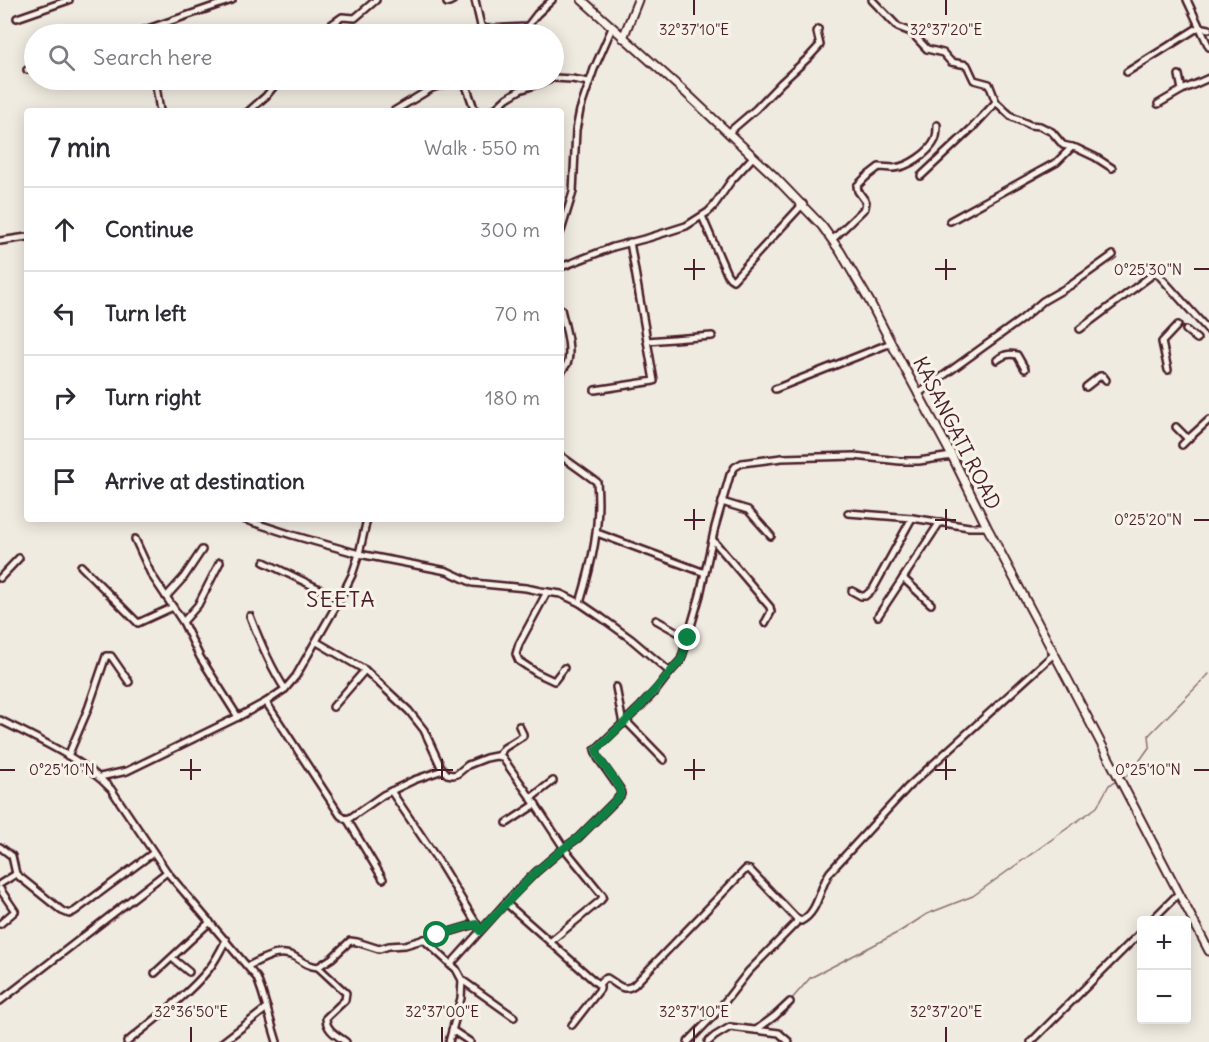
<!DOCTYPE html>
<html lang="en">
<head>
<meta charset="utf-8">
<style>
  body { margin:0; font-family:Delius,sans-serif; background:#f7f7f7; color:#2b2b33 }
  .controls { position:absolute; right:18px; bottom:18px; display:grid; overflow:hidden; border-radius:6px; box-shadow:0 3px 15px #0003 }
  .controls button { width:54px; height:54px; display:grid; place-items:center; padding:0; border:0; border-bottom:2px solid #e1e1e2; background:#fff; color:#2b2b33; font:30px sans-serif }
  .stop { position:absolute; width:18px; height:18px; margin:-14px; border:4px solid #0b8043; border-radius:50%; background:#fff }
  .stop.end { background:#0b8043; border-color:#fff; box-shadow:0 2px 6px #0008 }
  .list { margin:0; padding:0; list-style:none }
  h2 { display:flex; justify-content:space-between; align-items:center; height:78px; margin:0; padding:0 24px; font-size:26px }
  h2 small { font-size:20px; font-weight:400; color:#7c7c81 }
  .list li { display:grid; grid-template-columns:39px 1fr auto; gap:18px; align-items:center; box-sizing:border-box; height:84px; padding:0 24px; border-top:2px solid #e1e1e2 }
  .list b { display:block; font-size:22px; white-space:nowrap }
  .list em { font-size:20px; font-style:normal; color:#7c7c81 }
  .icon { flex:none; width:33px; height:33px; fill:none; stroke:currentColor; stroke-width:2; stroke-linecap:round; stroke-linejoin:round }
  .map { position:relative; flex:none; width:1209px; height:1042px; overflow:hidden }
  .search { position:absolute; background:#fff; box-shadow:0 3px 15px #0003; left:24px; top:24px; width:540px; height:66px; display:flex; align-items:center; gap:15px; box-sizing:border-box; padding:0 21px; border-radius:33px; color:#7c7c81; font-size:22px }
  .panel { position:absolute; background:#fff; box-shadow:0 3px 15px #0003; left:24px; top:108px; width:540px; height:414px; border-radius:6px }
  .map>svg:first-child { display:block }
  .lines { fill:none; stroke-linecap:round; stroke-linejoin:round }
  .stream { stroke:#8b6f72; stroke-width:1.5 }
  .minor-casing { stroke:#4a1f2b; stroke-width:10 }
  .tertiary-casing { stroke:#4a1f2b; stroke-width:11 }
  .minor { stroke:#f7f3e8; stroke-width:5 }
  .tertiary { stroke:#f7f3e8; stroke-width:7 }
  .route { stroke:#0b8043; stroke-width:8 }
  .ticks { fill:none; stroke:#4a1f2b; stroke-width:2 }
  .labels { text-anchor:middle; stroke-width:6; stroke-linejoin:round; paint-order:stroke }
  .street-label { font-size:20px; fill:#4a1f2b; stroke:#f7f3e8 }
  .quarter-label { font-size:22px; letter-spacing:1.5px; fill:#4a1f2b; stroke:#f7f3e8 }
  .ticks-label { font-size:15px; text-anchor:middle; fill:#4a1f2b; stroke:#f7f3e8; stroke-width:6; stroke-linejoin:round; paint-order:stroke }
</style>
</head>
<body>
<div class="map">
<svg width="1209" height="1042" viewBox="0 0 1209 1042">
  <rect width="100%" height="100%" fill="#f0ebe0"/>
  <filter id="ink" filterUnits="userSpaceOnUse"><feTurbulence type="fractalNoise" baseFrequency=".0167" numOctaves="2"/><feDisplacementMap in="SourceGraphic" scale="12" xChannelSelector="R" yChannelSelector="G"/><feConvolveMatrix kernelMatrix="1 2 1 2 8 2 1 2 1" color-interpolation-filters="sRGB"/></filter>
  <g filter="url(#ink)">
    <g class="lines">
      <g class="stream">
        <path d="M1121,779L1131,773L1150,746L1149,735L1209,674"/>
        <path d="M790,1001L810,978L899,932L927,914L973,896L1097,807L1109,785L1117,781"/>
      </g>
      <defs>
        <g id="minor">
          <path d="M475,0L481,26L486,29L527,27L537,14L552,0"/>
          <path d="M872,0L898,27L911,32L927,49L943,53L951,62L967,65L974,80L989,84L996,102L1012,117L1030,125L1040,126L1052,132L1063,145L1076,148L1095,157L1112,168"/>
          <path d="M1187,0L1209,47"/>
          <path d="M447,3L453,0"/>
          <path d="M17,18L69,0"/>
          <path d="M133,34L232,0"/>
          <path d="M318,34L342,17L355,18L376,0"/>
          <path d="M27,70L34,68"/>
          <path d="M1127,72L1199,27L1209,29"/>
          <path d="M554,78L572,79L589,82"/>
          <path d="M155,80L160,111"/>
          <path d="M464,80L475,111"/>
          <path d="M1182,90L1209,78"/>
          <path d="M1158,104L1182,90L1179,75"/>
          <path d="M249,111L266,96L279,80"/>
          <path d="M394,111L432,88L456,80"/>
          <path d="M493,111L507,98L520,90L549,80"/>
          <path d="M728,133L756,109L781,83L809,57L820,45L817,32L818,29"/>
          <path d="M921,176L972,128L996,102"/>
          <path d="M702,216L727,274L730,278L733,280L803,204"/>
          <path d="M950,221L1057,162L1072,147"/>
          <path d="M561,231L573,192L576,130L580,110L594,69L612,28"/>
          <path d="M832,240L865,208L866,202L858,191L857,186L866,177L879,167C884,167 889,168 894,168C908,167 929,153 935,140C937,136 937,130 937,125"/>
          <path d="M0,241L27,237"/>
          <path d="M561,267L613,247L648,238L686,226L708,212L713,207L731,181L753,157"/>
          <path d="M561,309C564,323 573,350 567,364C566,365 562,371 561,372"/>
          <path d="M1080,329L1156,272L1209,331"/>
          <path d="M1186,330L1197,339"/>
          <path d="M647,341L712,336"/>
          <path d="M997,360C1004,355 1008,353 1017,355L1025,369"/>
          <path d="M1168,370L1162,342L1178,325"/>
          <path d="M1086,387L1100,376H1103L1106,380"/>
          <path d="M775,389L891,343"/>
          <path d="M595,390L654,381L630,242"/>
          <path d="M918,394L1022,319L1043,301L1071,285L1113,255"/>
          <path d="M1176,427L1188,439L1182,445"/>
          <path d="M1188,439L1209,420"/>
          <path d="M561,456L597,482C601,525 592,563 580,603"/>
          <path d="M722,502L748,510L771,536"/>
          <path d="M848,513L912,518L969,527H987"/>
          <path d="M243,519L292,535L359,554L447,571L473,583L526,588L540,591L561,594L580,603L602,618L631,639L670,672L681,660L685,647L700,595L715,527L730,475L735,467L742,463L782,458L854,456L900,461H919L952,456"/>
          <path d="M597,533L705,573"/>
          <path d="M135,539L151,574L183,622L200,657L238,717"/>
          <path d="M713,540L770,607L771,612L765,623"/>
          <path d="M264,562L340,599"/>
          <path d="M81,566L138,623L173,607"/>
          <path d="M0,578L19,558"/>
          <path d="M903,578L931,604"/>
          <path d="M852,591L861,596H865L873,589L912,518"/>
          <path d="M547,592L519,644L516,654L519,661L537,673L554,681L564,668"/>
          <path d="M166,597L184,577L202,550"/>
          <path d="M250,616C260,642 270,666 285,689"/>
          <path d="M878,616L940,522"/>
          <path d="M656,620L688,638"/>
          <path d="M183,622L198,605L220,562"/>
          <path d="M317,642L365,670L409,711L424,730L441,767L447,774L453,775L457,774L468,765L486,758L496,756L502,757L531,798L564,848L603,896L601,900L550,942"/>
          <path d="M616,687L623,724"/>
          <path d="M266,702L340,815L345,819L350,818L383,795L414,780L443,770"/>
          <path d="M333,707L365,670"/>
          <path d="M0,720C36,738 83,759 111,789L167,872L257,978L262,992L277,1042"/>
          <path d="M626,721L664,760"/>
          <path d="M499,755L504,748L523,736V734L519,726"/>
          <path d="M68,756L88,709L106,656H111L129,682"/>
          <path d="M100,777L127,771L238,717L266,702L285,689L296,676L340,599L352,575L359,554L367,519"/>
          <path d="M391,791L439,862L478,926"/>
          <path d="M531,798L553,781"/>
          <path d="M347,819L383,879"/>
          <path d="M507,823L536,804"/>
          <path d="M0,847L12,856L16,874L62,911L69,914L75,911L153,853"/>
          <path d="M0,884L16,874"/>
          <path d="M0,889L15,911L0,924"/>
          <path d="M506,903L600,986V989L572,1025"/>
          <path d="M1152,920L1179,893"/>
          <path d="M423,939L456,969L462,980L461,998L449,1042"/>
          <path d="M172,958L189,972"/>
          <path d="M450,965L510,898L536,872L564,848L578,838L620,796L621,794L620,789L598,758L595,750L641,706L657,689L670,672"/>
          <path d="M248,966C263,959 279,948 295,957C303,962 308,966 318,967L332,958L350,941L357,942L379,949L389,946L405,945L476,924"/>
          <path d="M318,967L346,993L345,1000L326,1018C326,1030 336,1035 346,1042"/>
          <path d="M155,973L210,922"/>
          <path d="M462,980L514,1017"/>
          <path d="M599,984L604,979L607,978C616,983 623,993 634,985L746,869L750,870L797,919L801,921C819,912 819,887 830,872L908,787L1054,654"/>
          <path d="M0,1001L167,872"/>
          <path d="M452,1030L470,1042"/>
          <path d="M756,1030L775,1016L790,1002"/>
          <path d="M127,1042C155,1019 186,997 209,969C216,960 221,950 226,940"/>
          <path d="M223,1042L267,1008"/>
          <path d="M688,1042L716,1013L748,972L796,923L797,919"/>
          <path d="M708,1042L715,1036L730,1027L779,1033L789,1042"/>
          <path d="M1031,1042L1142,931"/>
        </g>
        <g id="tertiary">
          <path d="M582,0L687,94L773,175L822,226L840,251L870,302L891,343L952,456L987,527L1068,680L1209,951"/>
          <path d="M623,38L638,0"/>
        </g>
      </defs>
      <use href="#minor" class="minor-casing"/>
      <use href="#tertiary" class="tertiary-casing"/>
      <use href="#minor" class="minor"/>
      <use href="#tertiary" class="tertiary"/>
    </g>
  </g>
  <g class="lines" filter="url(#ink)">
    <path class="route" d="M437,935L476,924L480,931L536,872L564,848L578,838L620,796C623,783 598,764 596,750L641,706L678,663L681,660L688,638"/>
  </g>
  <path class="ticks" d="M694,0V15M946,0V15M694,259V280M946,259V280M684,269H705M935,269H956M1194,269H1209M694,509V530M946,509V530M684,520H705M935,520H956M1194,520H1209M191,759V780M442,759V780M694,759V780M946,759V780M0,770H15M180,770H201M432,770H453M684,770H705M935,770H956M1194,770H1209M191,1027V1042M442,1027V1042M694,1027V1042M946,1027V1042"/>
  <g class="labels">
    <g class="street-label">
      <text transform="translate(957 433) rotate(63)" y="7">KASANGATI ROAD</text>
    </g>
    <g class="quarter-label">
      <text x="341" y="607">SEETA</text>
    </g>
  </g>
  <g class="ticks-label">
    <text x="694" y="35">32°37'10"E</text>
    <text x="946" y="35">32°37'20"E</text>
    <text x="1148" y="275">0°25'30"N</text>
    <text x="1148" y="525">0°25'20"N</text>
    <text x="62" y="775">0°25'10"N</text>
    <text x="1148" y="775">0°25'10"N</text>
    <text x="191" y="1017">32°36'50"E</text>
    <text x="442" y="1017">32°37'00"E</text>
    <text x="694" y="1017">32°37'10"E</text>
    <text x="946" y="1017">32°37'20"E</text>
  </g>
</svg>
<div class="controls">
<button>+</button>
<button>−</button>
</div>
<div class="stop" style="left:437px;top:935px"></div>
<div class="stop end" style="left:688px;top:638px"></div>
<div class="search"><svg class="icon" aria-label="search" viewBox="0 0 24 24"><circle cx="10" cy="10" r="6"/><path d="M15 15l6 6"/></svg>Search here</div>
<section class="panel">
<h2>7 min<small>Walk · 550 m</small></h2>
<ul class="list">
<li><svg class="icon" aria-label="ahead" viewBox="0 0 24 24"><path d="M12 20V5M6 11l6-6 6 6"/></svg><div><b>Continue</b></div><em>300 m</em></li>
<li><svg class="icon" aria-label="left" viewBox="0 0 24 24"><path d="M17 20v-9H6M10 6l-5 5 5 5"/></svg><div><b>Turn left</b></div><em>70 m</em></li>
<li><svg class="icon" aria-label="right" viewBox="0 0 24 24"><path d="M7 20v-9h11M14 6l5 5-5 5"/></svg><div><b>Turn right</b></div><em>180 m</em></li>
<li><svg class="icon" aria-label="arrive" viewBox="0 0 24 24"><path d="M6 21V4h12l-3 4 3 4H6"/></svg><div><b>Arrive at destination</b></div></li>
</ul>
</section>
</div>
</body>
</html>
